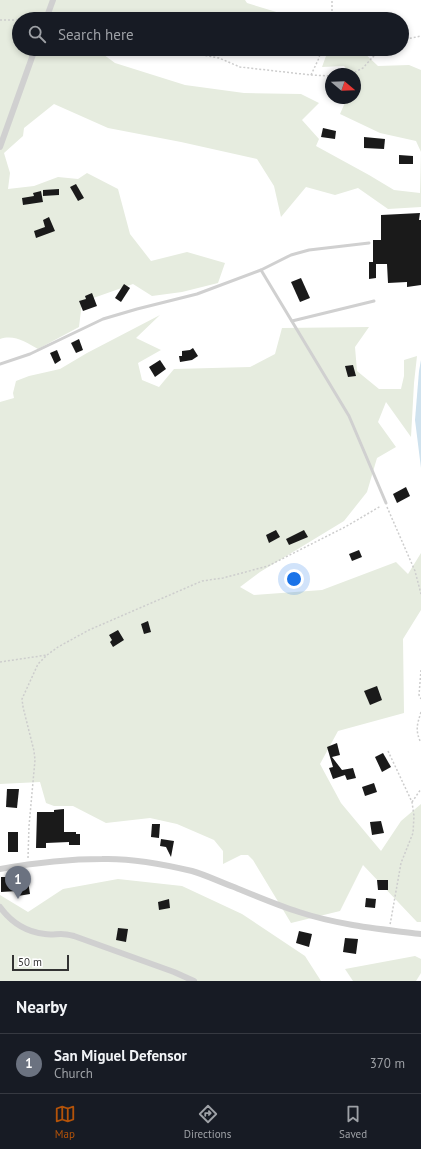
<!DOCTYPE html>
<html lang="en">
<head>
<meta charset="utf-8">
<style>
  body { margin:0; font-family:"PT Sans",sans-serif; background:#242831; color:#f1f3f6 }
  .compass { position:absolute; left:325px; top:68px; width:36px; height:36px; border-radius:50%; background:#171b24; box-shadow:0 2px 6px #0003; rotate:109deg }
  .scale { position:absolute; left:12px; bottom:10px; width:57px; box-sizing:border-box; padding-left:4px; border:2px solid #333; border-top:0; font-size:11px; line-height:14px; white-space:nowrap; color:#333; -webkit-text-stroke:3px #fff; paint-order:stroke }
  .you { position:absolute; left:294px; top:579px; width:14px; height:14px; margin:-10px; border:3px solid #fff; border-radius:50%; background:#1a73e8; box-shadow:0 0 0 6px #1a73e833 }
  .badge { display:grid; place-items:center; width:26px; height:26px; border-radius:50%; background:#b45309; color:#fff; font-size:13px; font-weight:700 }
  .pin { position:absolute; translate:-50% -33px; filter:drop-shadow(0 1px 2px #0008) }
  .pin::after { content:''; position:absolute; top:21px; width:14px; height:12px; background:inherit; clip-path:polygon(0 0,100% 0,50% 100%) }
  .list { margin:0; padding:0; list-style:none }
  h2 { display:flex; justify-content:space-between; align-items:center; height:52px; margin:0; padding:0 16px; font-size:17px }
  h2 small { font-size:13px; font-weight:400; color:#9ea1a6 }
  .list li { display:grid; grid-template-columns:26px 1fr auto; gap:12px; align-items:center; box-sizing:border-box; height:60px; padding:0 16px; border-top:1px solid #363941 }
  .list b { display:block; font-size:15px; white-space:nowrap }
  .list p { margin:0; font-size:13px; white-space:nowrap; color:#9ea1a6 }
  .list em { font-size:13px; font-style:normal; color:#9ea1a6 }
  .icon { flex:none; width:22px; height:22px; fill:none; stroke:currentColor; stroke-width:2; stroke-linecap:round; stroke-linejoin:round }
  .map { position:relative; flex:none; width:421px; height:981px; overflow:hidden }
  .search { position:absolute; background:#171b24; box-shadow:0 2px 6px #0003; left:12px; right:12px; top:12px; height:44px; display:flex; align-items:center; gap:10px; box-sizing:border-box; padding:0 14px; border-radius:22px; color:#9ea1a6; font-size:15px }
  .sheet { height:112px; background:#171b24 }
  nav { display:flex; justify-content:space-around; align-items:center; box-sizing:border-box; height:56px; border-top:1px solid #363941; background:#171b24; font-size:11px; color:#9ea1a6 }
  nav a { display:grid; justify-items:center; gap:2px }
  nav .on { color:#b45309 }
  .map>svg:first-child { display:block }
  .green { fill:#e6ecdf }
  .water { fill:#cfe2ee }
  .building { fill:#1a1a1a }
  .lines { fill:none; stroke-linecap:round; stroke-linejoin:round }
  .path { stroke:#cdcdcd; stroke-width:1.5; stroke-dasharray:2 2; stroke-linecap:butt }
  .lane { stroke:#d0d0d0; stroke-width:3 }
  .street { stroke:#d0d0d0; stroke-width:6 }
</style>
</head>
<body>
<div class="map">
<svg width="421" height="981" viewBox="0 0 421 981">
  <rect width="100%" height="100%" fill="#fff"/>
  <g class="green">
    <path d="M0,0H245L247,3L293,17L280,19H19V49H96L115,63L185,85L244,93L301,94L319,103L302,120L319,139L316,146L369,175L394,190L420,193L421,152L416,141L380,133L340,114L347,98H355V74H350L344,66L322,67L326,56L360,49L378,66L409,65L421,70V207L388,209L358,188L335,195L306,187L281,217L274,186L257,159L181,142L108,128L54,104L24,128L23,136L4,153L10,173L8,189L34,186L58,177L78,179L87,173L118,189L130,234L151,261L187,252L225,263L218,283L182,292L152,296L133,284L82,302L79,327L38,349C26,342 14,334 0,339Z"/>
    <path d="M160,315L136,338L161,350L138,363L142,380L159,387L174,369L250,367L275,354L282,328L369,327L355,347L357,371L379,389H401L404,376V360L417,356L414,383L411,437L386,402L378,422L396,447L377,458L367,492L344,521L260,572L240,587L254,595L322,590L396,562L408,574L421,553V610L403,639L404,713L338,731L320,764L341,803L381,851L401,821L421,804V922H417L363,865L340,911L291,923L253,860L248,855H241L223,864V851L214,840L177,824L150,818L106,823L73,806H54L46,803L40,782L0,784V402L14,398L13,393L16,381L29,376L60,369L87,353Z"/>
    <path d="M118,879L182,886L242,914L305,956L321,981H0V895L28,912L63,889Z"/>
    <path d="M415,956L421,959V973L416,981H353L345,969Z"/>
  </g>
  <path class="water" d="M421,360V468L415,420L419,371Z"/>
  <g class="building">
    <path d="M323,128L336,131L335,139L321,137Z"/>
    <path d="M364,137L385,139L384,149L364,148Z"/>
    <path d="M399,155L413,156V164H399Z"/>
    <path d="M76,184L84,198L78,201L70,187Z"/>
    <path d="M59,189V195L43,196V190Z"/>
    <path d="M41,191L43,202L23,205L22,198L34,196L33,193Z"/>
    <path d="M420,213L419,220H421V285L407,287V282L388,283L387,264H376V278L369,279V262H373V240H381V215Z"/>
    <path d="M49,217L55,231L36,238L34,231L45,227L43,220Z"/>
    <path d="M301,278L310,298L300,302L291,282Z"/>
    <path d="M124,284L130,288L121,302L115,298Z"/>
    <path d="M92,293L97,306L83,311L79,301L86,299L85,296Z"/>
    <path d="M79,339L83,350L76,353L71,343Z"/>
    <path d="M193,348L198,356L192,360L180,362L179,356H182V351L190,350Z"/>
    <path d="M57,350L61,360L55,364L50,353Z"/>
    <path d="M160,360L166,369L155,377L149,367Z"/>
    <path d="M353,365L356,376L348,377L345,366Z"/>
    <path d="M406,487L410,496L397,503L393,494Z"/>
    <path d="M276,530L280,537L269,543L266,535Z"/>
    <path d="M304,530L308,537L289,545L286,539Z"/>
    <path d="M359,550L362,557L352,561L349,554Z"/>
    <path d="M148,621L151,632L144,634L141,624Z"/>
    <path d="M118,630L124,640L113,647L110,642L112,640L109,635Z"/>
    <path d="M377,686L382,700L370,705L364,691Z"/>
    <path d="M337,743L340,755L332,757L342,770L353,768L356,778L347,780L345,775L333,779L329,768L333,767L327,747Z"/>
    <path d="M383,753L391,767L382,772L375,757Z"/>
    <path d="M374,783L377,792L365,796L362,787Z"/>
    <path d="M7,789H19L17,808L6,807Z"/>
    <path d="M64,809V832H76V834H80V845H69V842L46,843V848H36L37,812H54V810Z"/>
    <path d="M381,821L384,833L372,835L370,822Z"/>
    <path d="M152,824H160L159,838L151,837Z"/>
    <rect x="8" y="832" width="10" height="20"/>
    <path d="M161,839L174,841L171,857L166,847L160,846Z"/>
    <path d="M1,877H12V883L28,881L30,894L18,896L17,891L1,892Z"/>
    <path d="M377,880H388V890H378Z"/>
    <path d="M366,898L376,899L375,908L365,907Z"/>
    <path d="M169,899L170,908L159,910L158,902Z"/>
    <path d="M118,928L128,929L126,942L116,940Z"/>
    <path d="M299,931L312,934L309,947L296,943Z"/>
    <path d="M345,938L358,939L356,954L343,952Z"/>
  </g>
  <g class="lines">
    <g class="path">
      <path d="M332,19V0"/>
      <path d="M0,20H19"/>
      <path d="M402,40L421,36"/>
      <path d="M170,49L219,58L240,67L311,75L331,76"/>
      <path d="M351,74L363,68L380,49"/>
      <path d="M311,75L319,58L321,49"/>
      <path d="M387,507L415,571L421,594"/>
      <path d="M0,662L47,655"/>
      <path d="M421,670L419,695L421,699"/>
      <path d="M421,712C417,725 415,730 421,743"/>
      <path d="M388,751L412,802L414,816L413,833L401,863L390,925"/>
      <path d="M412,802L421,789"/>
      <path d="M28,858L29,826L35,760L34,751L23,707L22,699L38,664L47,655L58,647L89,630L202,581L223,578L268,566L345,527L381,506"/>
    </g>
    <g class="lane">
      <path d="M261,270L349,416L386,503"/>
      <path d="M292,321L374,301"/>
      <path d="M0,364L30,354L103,319L137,309L197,294L261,270L291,255L309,250L369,243"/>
    </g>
    <g class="street">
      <path d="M46,19L53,0"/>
      <path d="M0,147L35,49"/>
      <path d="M0,869C34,863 68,859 102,859C132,858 163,864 192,871C206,875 220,882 234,887C256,896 277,905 299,912C338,925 380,929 421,934"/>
      <path d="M0,907C11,922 26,932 45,934C50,935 56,934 61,934C65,934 70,935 74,936L174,972L194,981"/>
    </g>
  </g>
</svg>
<svg class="compass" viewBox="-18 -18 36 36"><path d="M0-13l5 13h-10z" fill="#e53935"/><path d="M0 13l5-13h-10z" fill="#9ea1a6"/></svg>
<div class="scale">50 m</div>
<div class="you"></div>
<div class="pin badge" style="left:18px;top:899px;background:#6b7280">1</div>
<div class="search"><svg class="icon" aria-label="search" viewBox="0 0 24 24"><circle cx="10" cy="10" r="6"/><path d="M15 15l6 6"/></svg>Search here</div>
</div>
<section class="sheet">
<h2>Nearby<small></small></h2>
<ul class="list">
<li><span class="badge" style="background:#6b7280">1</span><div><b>San Miguel Defensor</b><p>Church</p></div><em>370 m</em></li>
</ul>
</section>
<nav>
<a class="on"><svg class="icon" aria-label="map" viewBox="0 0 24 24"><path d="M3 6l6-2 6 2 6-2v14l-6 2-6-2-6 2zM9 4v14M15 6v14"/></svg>Map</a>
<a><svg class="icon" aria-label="directions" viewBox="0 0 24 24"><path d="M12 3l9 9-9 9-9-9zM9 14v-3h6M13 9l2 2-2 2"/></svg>Directions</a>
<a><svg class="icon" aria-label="saved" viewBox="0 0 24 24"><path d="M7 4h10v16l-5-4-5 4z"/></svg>Saved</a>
</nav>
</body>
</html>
